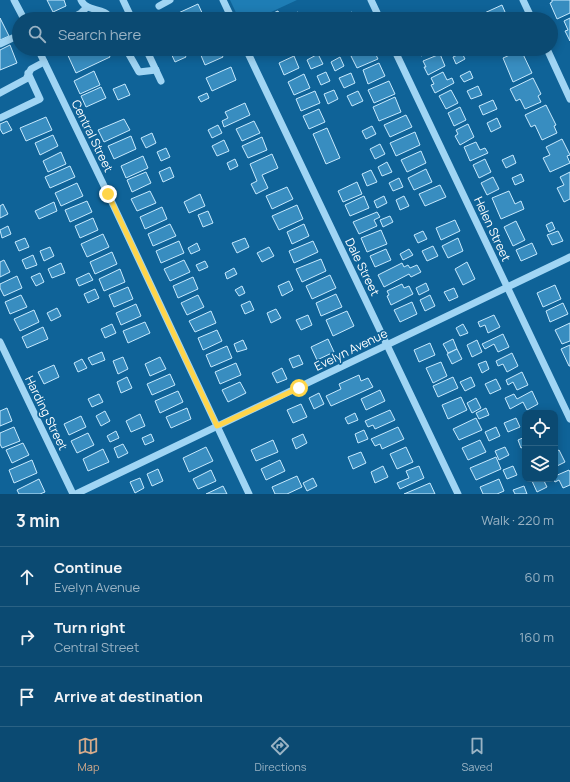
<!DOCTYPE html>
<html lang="en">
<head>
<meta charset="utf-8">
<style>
  body { margin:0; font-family:Manrope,sans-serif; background:#145177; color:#f1f3f6 }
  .controls { position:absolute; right:12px; bottom:12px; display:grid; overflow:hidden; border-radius:8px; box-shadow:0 2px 10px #0003 }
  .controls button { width:36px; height:36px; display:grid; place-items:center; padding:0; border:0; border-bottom:1px solid #2b6284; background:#0b4a72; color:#f1f3f6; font:20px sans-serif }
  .stop { position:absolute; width:12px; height:12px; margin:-9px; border:3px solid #ffd54a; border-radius:50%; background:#fff }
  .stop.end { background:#ffd54a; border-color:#fff; box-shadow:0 1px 4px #0008 }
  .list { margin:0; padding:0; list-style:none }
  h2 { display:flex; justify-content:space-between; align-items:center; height:52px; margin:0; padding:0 16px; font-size:17px }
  h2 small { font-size:13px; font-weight:400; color:#9ab3c4 }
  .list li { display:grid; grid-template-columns:26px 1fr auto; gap:12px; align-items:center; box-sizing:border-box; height:60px; padding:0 16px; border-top:1px solid #2b6284 }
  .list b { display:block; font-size:15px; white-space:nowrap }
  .list p { margin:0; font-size:13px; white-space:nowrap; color:#9ab3c4 }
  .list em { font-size:13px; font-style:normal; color:#9ab3c4 }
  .icon { flex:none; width:22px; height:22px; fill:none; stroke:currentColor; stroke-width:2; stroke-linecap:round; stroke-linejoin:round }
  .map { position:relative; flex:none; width:570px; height:494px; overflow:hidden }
  .search { position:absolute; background:#0b4a72; box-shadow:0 2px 10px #0003; left:12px; right:12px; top:12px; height:44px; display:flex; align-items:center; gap:10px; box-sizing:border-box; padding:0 14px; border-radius:22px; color:#9ab3c4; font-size:15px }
  .sheet { height:232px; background:#0b4a72 }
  nav { display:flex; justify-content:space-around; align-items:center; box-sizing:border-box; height:56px; border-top:1px solid #2b6284; background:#0b4a72; font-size:11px; color:#9ab3c4 }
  nav a { display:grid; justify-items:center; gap:2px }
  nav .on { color:#d6ab8b }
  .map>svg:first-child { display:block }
  .green { fill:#1e7db5 }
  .building { fill:#388dc0; stroke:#c8eafe }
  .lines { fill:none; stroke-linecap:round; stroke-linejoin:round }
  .minor { stroke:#a0d5f4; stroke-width:7 }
  .route { stroke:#ffd54a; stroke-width:5 }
  .labels { text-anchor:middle; stroke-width:3.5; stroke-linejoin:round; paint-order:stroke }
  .street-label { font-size:12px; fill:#fff; stroke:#0f6398 }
</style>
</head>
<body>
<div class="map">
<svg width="570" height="494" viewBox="0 0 570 494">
  <rect width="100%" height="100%" fill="#0f6398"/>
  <path class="green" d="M230,0H297L256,19H239Z"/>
  <g class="building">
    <path d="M47,0H64L66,6L53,12Z"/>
    <path d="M552,0H570V13L557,19L550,3L552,2Z"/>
    <path d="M198,4L204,17L200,19H175L174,15Z"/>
    <path d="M502,5L508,19H482L480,15Z"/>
    <path d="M278,11L281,19H260Z"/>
    <path d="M298,12L301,19H288L287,17Z"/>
    <path d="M352,12L355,19H340L339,18Z"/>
    <path d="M0,18L9,36L0,40Z"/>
    <path d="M570,18V41L565,31L568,30L564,21Z"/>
    <path d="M10,45L17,63L0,70V50Z"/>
    <path d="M65,49H107L110,57L76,73Z"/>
    <path d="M175,49H182L186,57L175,62L170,51Z"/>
    <path d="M209,49H219L223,57L205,65L200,53Z"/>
    <path d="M367,49H373L378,59L357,68L351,56Z"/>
    <path d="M417,49H437L421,56Z"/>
    <path d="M521,50L532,73L513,82L503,58Z"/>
    <path d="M462,53L465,59L456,64L453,57Z"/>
    <path d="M318,54L323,64L311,69L307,60Z"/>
    <path d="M440,54L445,66L428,75L424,67H426L423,61Z"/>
    <path d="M294,56L299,68L284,75L279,63Z"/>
    <path d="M340,57L344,66L335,71L331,62Z"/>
    <path d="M379,63L385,76L368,84L363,70Z"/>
    <path d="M231,67L236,80L212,91L206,78Z"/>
    <path d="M94,71L100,85L80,94L74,81Z"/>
    <path d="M470,71L473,78L464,82L460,76Z"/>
    <path d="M326,72L330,81L321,85L317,76Z"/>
    <path d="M443,72L447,80L452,78L454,83L435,93L431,85L434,84L431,78Z"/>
    <path d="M351,73L355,83L344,88L339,78Z"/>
    <path d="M304,74L310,88L294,95L288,82Z"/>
    <path d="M533,78L541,94L538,96L541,102L525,109L520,99L516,101L510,89Z"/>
    <path d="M389,81L395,94L374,103L368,90Z"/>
    <path d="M125,84L130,95L118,100L113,89Z"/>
    <path d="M478,86L482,95L471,99L467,91Z"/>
    <path d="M101,87L106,98L86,107L81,96Z"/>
    <path d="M334,90L338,99L328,104L324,94Z"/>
    <path d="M451,90L458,103L446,109L439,96Z"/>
    <path d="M315,91L320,103L301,111L296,99Z"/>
    <path d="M358,91L363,101L352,106L347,96Z"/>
    <path d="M207,93L209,98L201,102L198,97Z"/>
    <path d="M395,97L401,112L379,121L373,107Z"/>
    <path d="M493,100L497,109L483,115L479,106Z"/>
    <path d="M245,103L250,115L224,127L222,121L228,118L225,112Z"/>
    <path d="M546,105L556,125L554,126L557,133L542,140L535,125L531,127L525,115Z"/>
    <path d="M460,107L466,120L454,126L448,113Z"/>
    <path d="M319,109L325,122L309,129L303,116Z"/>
    <path d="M406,115L412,127L390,137L384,125Z"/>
    <path d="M46,117L52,130L26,141L20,128Z"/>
    <path d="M497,118L501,127L491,132L487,123Z"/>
    <path d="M124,119L130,130L104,142L98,130Z"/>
    <path d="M7,121L12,130L3,134L0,129V124Z"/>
    <path d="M254,121L260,133L242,141L236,129Z"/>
    <path d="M468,124L474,137L460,145L455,136L458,134L456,130Z"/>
    <path d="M218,125L222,133L212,138L208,130Z"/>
    <path d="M372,126L376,134L366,139L362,131Z"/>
    <path d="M327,128L340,158L326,164L313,134Z"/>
    <path d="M415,132L420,145L396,156L390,143Z"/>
    <path d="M152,133L156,143L146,148L141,138Z"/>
    <path d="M53,135L58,146L40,155L35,143Z"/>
    <path d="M131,136L136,149L114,159L108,146Z"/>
    <path d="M262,137L267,150L248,158L242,146Z"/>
    <path d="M562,139L570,155L567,156L570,163L550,172L543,158L550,155L546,147Z"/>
    <path d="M224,140L229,151L217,156L212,146Z"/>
    <path d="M476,142L480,150L485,148L488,153L470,161L464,147Z"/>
    <path d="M380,144L385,154L375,159L370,149Z"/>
    <path d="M166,148L170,157L161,161L157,152Z"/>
    <path d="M421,151L426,163L407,172L401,160Z"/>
    <path d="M61,152L66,164L48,172L43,161Z"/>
    <path d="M272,154L278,168L262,175L268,188L256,194L251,184L257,181L250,164Z"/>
    <path d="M513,155L516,163L506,168L502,160Z"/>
    <path d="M143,156L148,168L126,178L121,166Z"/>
    <path d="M235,159L238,166L230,170L227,163Z"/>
    <path d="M485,159L491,172L479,178L473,165Z"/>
    <path d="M387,162L392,172L382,176L378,167Z"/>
    <path d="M70,166L75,177L50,188L45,177Z"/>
    <path d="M170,167L174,177L163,182L159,172Z"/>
    <path d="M426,169L432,182L414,190L408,178Z"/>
    <path d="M371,170L377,182L367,186L362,174Z"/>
    <path d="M146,172L151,183L132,192L127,180Z"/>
    <path d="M570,172V199L564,202L557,188L564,185L560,177Z"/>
    <path d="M521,174L524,181L515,185L512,178Z"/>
    <path d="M493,177L499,189L487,195L481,183Z"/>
    <path d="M399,178L403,187L393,191L389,183Z"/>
    <path d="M357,182L362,194L343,202L338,191Z"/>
    <path d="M77,183L83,196L61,206L55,193Z"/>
    <path d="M440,185L446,197L425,206L419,194Z"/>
    <path d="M287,187L293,199L272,209L266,196Z"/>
    <path d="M150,191L156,203L137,211L131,199Z"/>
    <path d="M509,191L515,204L521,201L524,209L501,219L492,198Z"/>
    <path d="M200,194L205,206L189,213L184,202Z"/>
    <path d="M364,196L369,208L350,216L345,205Z"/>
    <path d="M384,196L387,203L377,208L374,201Z"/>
    <path d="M404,196L409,206L400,210L396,200Z"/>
    <path d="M87,201L92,212L70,222L65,210Z"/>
    <path d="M54,202L57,211L39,219L35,211Z"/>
    <path d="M3,204L8,214L0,218V206Z"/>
    <path d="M297,205L303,219L279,230L272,216Z"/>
    <path d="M162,207L167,219L145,229L140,217Z"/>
    <path d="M208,211L213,223L203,227L198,215Z"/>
    <path d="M377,212L380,217L374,220L377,226L359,234L353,222Z"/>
    <path d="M390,216L393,222L383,227L380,220Z"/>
    <path d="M93,218L98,230L80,238L75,226Z"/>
    <path d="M455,220L460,231L441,240L436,228Z"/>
    <path d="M516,221L525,240L513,246L504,227Z"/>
    <path d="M552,222L555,229L549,232L546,225Z"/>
    <path d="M170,224L176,236L153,246L148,234Z"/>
    <path d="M304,224L309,236L292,244L287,232Z"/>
    <path d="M8,226L11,234L2,238L0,230Z"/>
    <path d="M381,230L387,244L367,252L361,238Z"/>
    <path d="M423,231L427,239L418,243L414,235Z"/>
    <path d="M558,231L563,241L552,245L547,235Z"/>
    <path d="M103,234L109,247L87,257L81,244Z"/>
    <path d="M25,238L29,247L19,251L15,242Z"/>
    <path d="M245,238L249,247L237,253L232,243Z"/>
    <path d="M458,238L463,251L448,258L442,246Z"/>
    <path d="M179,241L184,253L161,263L156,251Z"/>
    <path d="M313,241L318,252L294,263L289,251Z"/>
    <path d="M197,243L200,250L191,254L188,248Z"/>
    <path d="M532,243L537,254L521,261L516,250Z"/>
    <path d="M433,246L438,256L427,261L422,251Z"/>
    <path d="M50,247L54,256L44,261L40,251Z"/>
    <path d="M269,247L274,256L262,262L257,253Z"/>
    <path d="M386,249L391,260L375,267L370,256Z"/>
    <path d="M409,249L413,255L403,260L400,254Z"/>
    <path d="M112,252L117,264L95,274L90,262Z"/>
    <path d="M33,255L37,265L26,269L22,260Z"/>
    <path d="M321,259L326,271L302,282L296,269Z"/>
    <path d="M4,260L10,272L0,277V262Z"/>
    <path d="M184,260L190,272L170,281L164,269Z"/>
    <path d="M205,261L208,267L199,271L196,265Z"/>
    <path d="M467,262L475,279L463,285L455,269Z"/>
    <path d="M61,263L65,273L52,278L48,269Z"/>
    <path d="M402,263L404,267L408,265L410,268L417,265L421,272L411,277L409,274L384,287L378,275Z"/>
    <path d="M234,268L237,274L227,279L225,273Z"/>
    <path d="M120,269L125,282L104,291L99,279Z"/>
    <path d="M40,273L44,282L36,286L31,277Z"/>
    <path d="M89,273L93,280L79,286L76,279Z"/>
    <path d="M330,275L336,288L312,299L306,286Z"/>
    <path d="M17,276L22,288L4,296L0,288V284Z"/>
    <path d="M193,277L198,289L178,298L173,286Z"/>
    <path d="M289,281L293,290L282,296L278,286Z"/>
    <path d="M426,283L429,290L419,295L416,288Z"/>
    <path d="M402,284L404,288L409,286L413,294L391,305L387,296L389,295L387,291Z"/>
    <path d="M555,285L561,299L543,307L537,293Z"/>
    <path d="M242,286L245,293L239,296L235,290Z"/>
    <path d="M128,287L133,299L114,307L109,295Z"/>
    <path d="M454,288L458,297L449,301L444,292Z"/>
    <path d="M95,289L99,298L88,303L84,294Z"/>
    <path d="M336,294L342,307L321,316L316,303Z"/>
    <path d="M21,295L27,307L10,314L5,302Z"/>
    <path d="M198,295L204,307L187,315L181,303Z"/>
    <path d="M430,295L435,306L425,311L420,300Z"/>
    <path d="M250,301L254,310L245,314L241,305Z"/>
    <path d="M412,302L417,314L400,322L394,310Z"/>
    <path d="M563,303L568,314L550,322L546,311Z"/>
    <path d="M136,304L141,316L121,325L116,313Z"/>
    <path d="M57,308L61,316L51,321L47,313Z"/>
    <path d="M276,309L281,318L271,323L267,313Z"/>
    <path d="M34,310L39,322L20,331L14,319Z"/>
    <path d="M211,311L216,323L195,332L189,321Z"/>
    <path d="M347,311L354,326L333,336L326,320Z"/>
    <path d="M308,315L312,325L301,330L296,320Z"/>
    <path d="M494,315L500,327L488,333L485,325L480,327L478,322Z"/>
    <path d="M145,322L150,333L128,343L123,331Z"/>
    <path d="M570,323V341L562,344L555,330Z"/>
    <path d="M112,324L116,333L105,338L101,329Z"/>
    <path d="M463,324L468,333L460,336L456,328Z"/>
    <path d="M43,327L48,339L27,348L22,337Z"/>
    <path d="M217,330L222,341L203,350L198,338Z"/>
    <path d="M503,334L509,347L498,352L494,344L485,349L482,344Z"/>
    <path d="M328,339L334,352L317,360L311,347Z"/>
    <path d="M453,339L457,349L448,353L443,344Z"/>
    <path d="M243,340L247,349L237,352L234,344Z"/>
    <path d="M477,340L482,352L472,357L467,345Z"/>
    <path d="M430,343L435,355L419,362L414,350Z"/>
    <path d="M570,345V366H569L561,349Z"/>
    <path d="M227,346L232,358L211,367L206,355Z"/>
    <path d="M457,349L462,359L452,364L447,354Z"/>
    <path d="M102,352L105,360L92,365L88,358Z"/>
    <path d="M512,353L518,366L507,372L503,364L498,366L496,361Z"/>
    <path d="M299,355L303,364L293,368L289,359Z"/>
    <path d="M123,357L128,369L118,374L113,361Z"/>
    <path d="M160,357L166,369L150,376L145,364Z"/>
    <path d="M82,359L87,368L78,372L74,363Z"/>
    <path d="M486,361L489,369L482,373L478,364Z"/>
    <path d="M441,362L447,376L433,383L426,368Z"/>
    <path d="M236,363L241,375L220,384L215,372Z"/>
    <path d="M54,365L59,377L44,384L38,372Z"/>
    <path d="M282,368L287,379L277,383L272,373Z"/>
    <path d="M522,372L528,385L517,390L513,382L508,385L506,380Z"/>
    <path d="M170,374L175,385L152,395L147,384Z"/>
    <path d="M359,375L361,381L368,378L373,387L331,406L326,396L341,389L339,384Z"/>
    <path d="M127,377L132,388L121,393L117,382Z"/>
    <path d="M453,377L458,388L438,397L433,386Z"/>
    <path d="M471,377L475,386L465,391L460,382Z"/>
    <path d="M496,379L501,389L490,394L485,384Z"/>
    <path d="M240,382L246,393L228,402L222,390Z"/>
    <path d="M380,390L385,401L366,410L361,399Z"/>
    <path d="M178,391L183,402L160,413L155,401Z"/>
    <path d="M532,391L538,404L527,410L523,402L510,409L505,398L514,394L517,399Z"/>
    <path d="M319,393L324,404L314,409L309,398Z"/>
    <path d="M99,394L103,402L92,407L88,399Z"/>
    <path d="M461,397L467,410L448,419L442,405Z"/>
    <path d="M476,398L481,408L472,413L467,403Z"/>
    <path d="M301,404L307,417L293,423L287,410Z"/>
    <path d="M7,408L12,421L0,426V411Z"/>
    <path d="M187,408L191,419L171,428L166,417Z"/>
    <path d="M486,408L489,415L479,419L476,413Z"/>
    <path d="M390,410L395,420L375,429L373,425L368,427L365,421Z"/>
    <path d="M105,411L110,421L101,426L96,416Z"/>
    <path d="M355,413L358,420L348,424L345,418Z"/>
    <path d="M140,414L145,426L131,432L126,421Z"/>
    <path d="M81,416L86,427L69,435L64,424Z"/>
    <path d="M476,418L482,430L459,440L453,429Z"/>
    <path d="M516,418L520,427L508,432L504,423Z"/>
    <path d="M14,427L20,441L2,448L0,444V433Z"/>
    <path d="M398,427L404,439L382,449L380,444L375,446L371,439Z"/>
    <path d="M496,427L500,436L489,441L485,432Z"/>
    <path d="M364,430L368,439L358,443L355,434Z"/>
    <path d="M116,431L119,438L110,442L107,436Z"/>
    <path d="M88,433L94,445L77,453L71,441Z"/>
    <path d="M151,434L154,441L145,445L142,438Z"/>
    <path d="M303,434L307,443L296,449L292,439Z"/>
    <path d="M525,437V446L521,448L518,440Z"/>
    <path d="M273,440L278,452L256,461L251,450Z"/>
    <path d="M480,440L486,452L468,460L462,448Z"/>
    <path d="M23,443L29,455L12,463L6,450Z"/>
    <path d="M123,444L128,453L118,458L114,448Z"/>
    <path d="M206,447L213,461L189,472L183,458Z"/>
    <path d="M406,447L413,462L397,469L390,454Z"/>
    <path d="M505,447L509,455L499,460L495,451Z"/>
    <path d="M103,449L109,462L88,471L83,459Z"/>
    <path d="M559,450L565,462L555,467V452Z"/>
    <path d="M361,452L366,463L353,469L348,457Z"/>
    <path d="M496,457L501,469L476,480L470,468Z"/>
    <path d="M32,460L37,473L14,483L9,470Z"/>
    <path d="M280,460L285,471L266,480L261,469Z"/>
    <path d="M383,466L388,477L375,483L371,472Z"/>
    <path d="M419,466L424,478L400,489L397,483L409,478L406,471Z"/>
    <path d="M513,466L517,475L507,479L503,470Z"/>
    <path d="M158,469L163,481L152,486L147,474Z"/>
    <path d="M211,470L216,481L198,489L193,479Z"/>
    <path d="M569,470L570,472V485L563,488L559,480L555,482L553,479H555V476Z"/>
    <path d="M297,476L302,487L287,494H275L272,487Z"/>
    <path d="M140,478L144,488L135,493L130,482Z"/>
    <path d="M313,478L317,486L307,491L303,483Z"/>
    <path d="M39,479L45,492L40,494H19L17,490Z"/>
    <path d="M499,479L504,491L497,494H483L480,487Z"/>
    <path d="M536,479H543L547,487L537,492L532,481Z"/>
    <path d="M430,483L435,494H404Z"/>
    <path d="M223,486L227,494H206Z"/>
    <path d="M524,486L527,494H515L513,490Z"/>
  </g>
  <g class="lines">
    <g class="minor">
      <path d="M14,0L24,19"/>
      <path d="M81,0C87,13 104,6 111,19"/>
      <path d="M123,0L132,19"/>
      <path d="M223,0L232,19"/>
      <path d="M371,0L380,19"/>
      <path d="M523,0L532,19"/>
      <path d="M159,6L170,0"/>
      <path d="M70,19L81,13L87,7"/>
      <path d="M0,44L19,35"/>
      <path d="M38,49L108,194L249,494"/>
      <path d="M126,49L139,72L156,70"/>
      <path d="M146,49L161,81"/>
      <path d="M246,49L458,494"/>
      <path d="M394,49L570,419"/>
      <path d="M547,49L570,99"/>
      <path d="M0,93L26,79L31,69L44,62"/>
      <path d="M0,118L40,99L28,73"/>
      <path d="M0,342L73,494"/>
      <path d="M76,494L570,257"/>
    </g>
  </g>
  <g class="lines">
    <path class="route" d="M108,194L217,426L299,388"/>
  </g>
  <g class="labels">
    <g class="street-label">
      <text transform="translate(92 136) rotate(64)" y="4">Central Street</text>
      <text transform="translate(492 229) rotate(65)" y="4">Helen Street</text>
      <text transform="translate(362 267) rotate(64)" y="4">Dale Street</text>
      <text transform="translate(351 350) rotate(-26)" y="4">Evelyn Avenue</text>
      <text transform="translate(46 413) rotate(64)" y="4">Harding Street</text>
    </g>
  </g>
</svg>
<div class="controls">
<button><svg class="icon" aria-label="locate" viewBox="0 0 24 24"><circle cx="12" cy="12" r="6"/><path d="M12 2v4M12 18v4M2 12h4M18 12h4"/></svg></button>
<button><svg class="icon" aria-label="layers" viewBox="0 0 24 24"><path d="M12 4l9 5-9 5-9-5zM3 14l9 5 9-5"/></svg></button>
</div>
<div class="stop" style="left:299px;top:388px"></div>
<div class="stop end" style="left:108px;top:194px"></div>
<div class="search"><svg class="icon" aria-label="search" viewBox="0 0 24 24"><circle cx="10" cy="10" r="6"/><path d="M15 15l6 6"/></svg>Search here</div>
</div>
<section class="sheet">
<h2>3 min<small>Walk · 220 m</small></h2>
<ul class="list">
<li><svg class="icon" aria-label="ahead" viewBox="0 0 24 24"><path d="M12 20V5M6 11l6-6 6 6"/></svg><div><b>Continue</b><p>Evelyn Avenue</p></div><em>60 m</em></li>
<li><svg class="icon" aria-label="right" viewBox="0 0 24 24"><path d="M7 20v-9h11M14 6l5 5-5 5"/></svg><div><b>Turn right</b><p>Central Street</p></div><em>160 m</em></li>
<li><svg class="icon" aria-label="arrive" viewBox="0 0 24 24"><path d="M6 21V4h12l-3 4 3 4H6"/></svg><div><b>Arrive at destination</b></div></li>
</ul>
</section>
<nav>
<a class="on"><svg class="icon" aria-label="map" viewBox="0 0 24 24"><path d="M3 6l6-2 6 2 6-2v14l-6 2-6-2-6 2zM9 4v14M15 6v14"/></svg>Map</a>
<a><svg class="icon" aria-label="directions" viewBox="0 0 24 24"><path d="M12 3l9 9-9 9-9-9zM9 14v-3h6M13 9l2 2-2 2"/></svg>Directions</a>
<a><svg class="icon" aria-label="saved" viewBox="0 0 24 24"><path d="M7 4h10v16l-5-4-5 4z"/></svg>Saved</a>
</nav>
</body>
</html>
